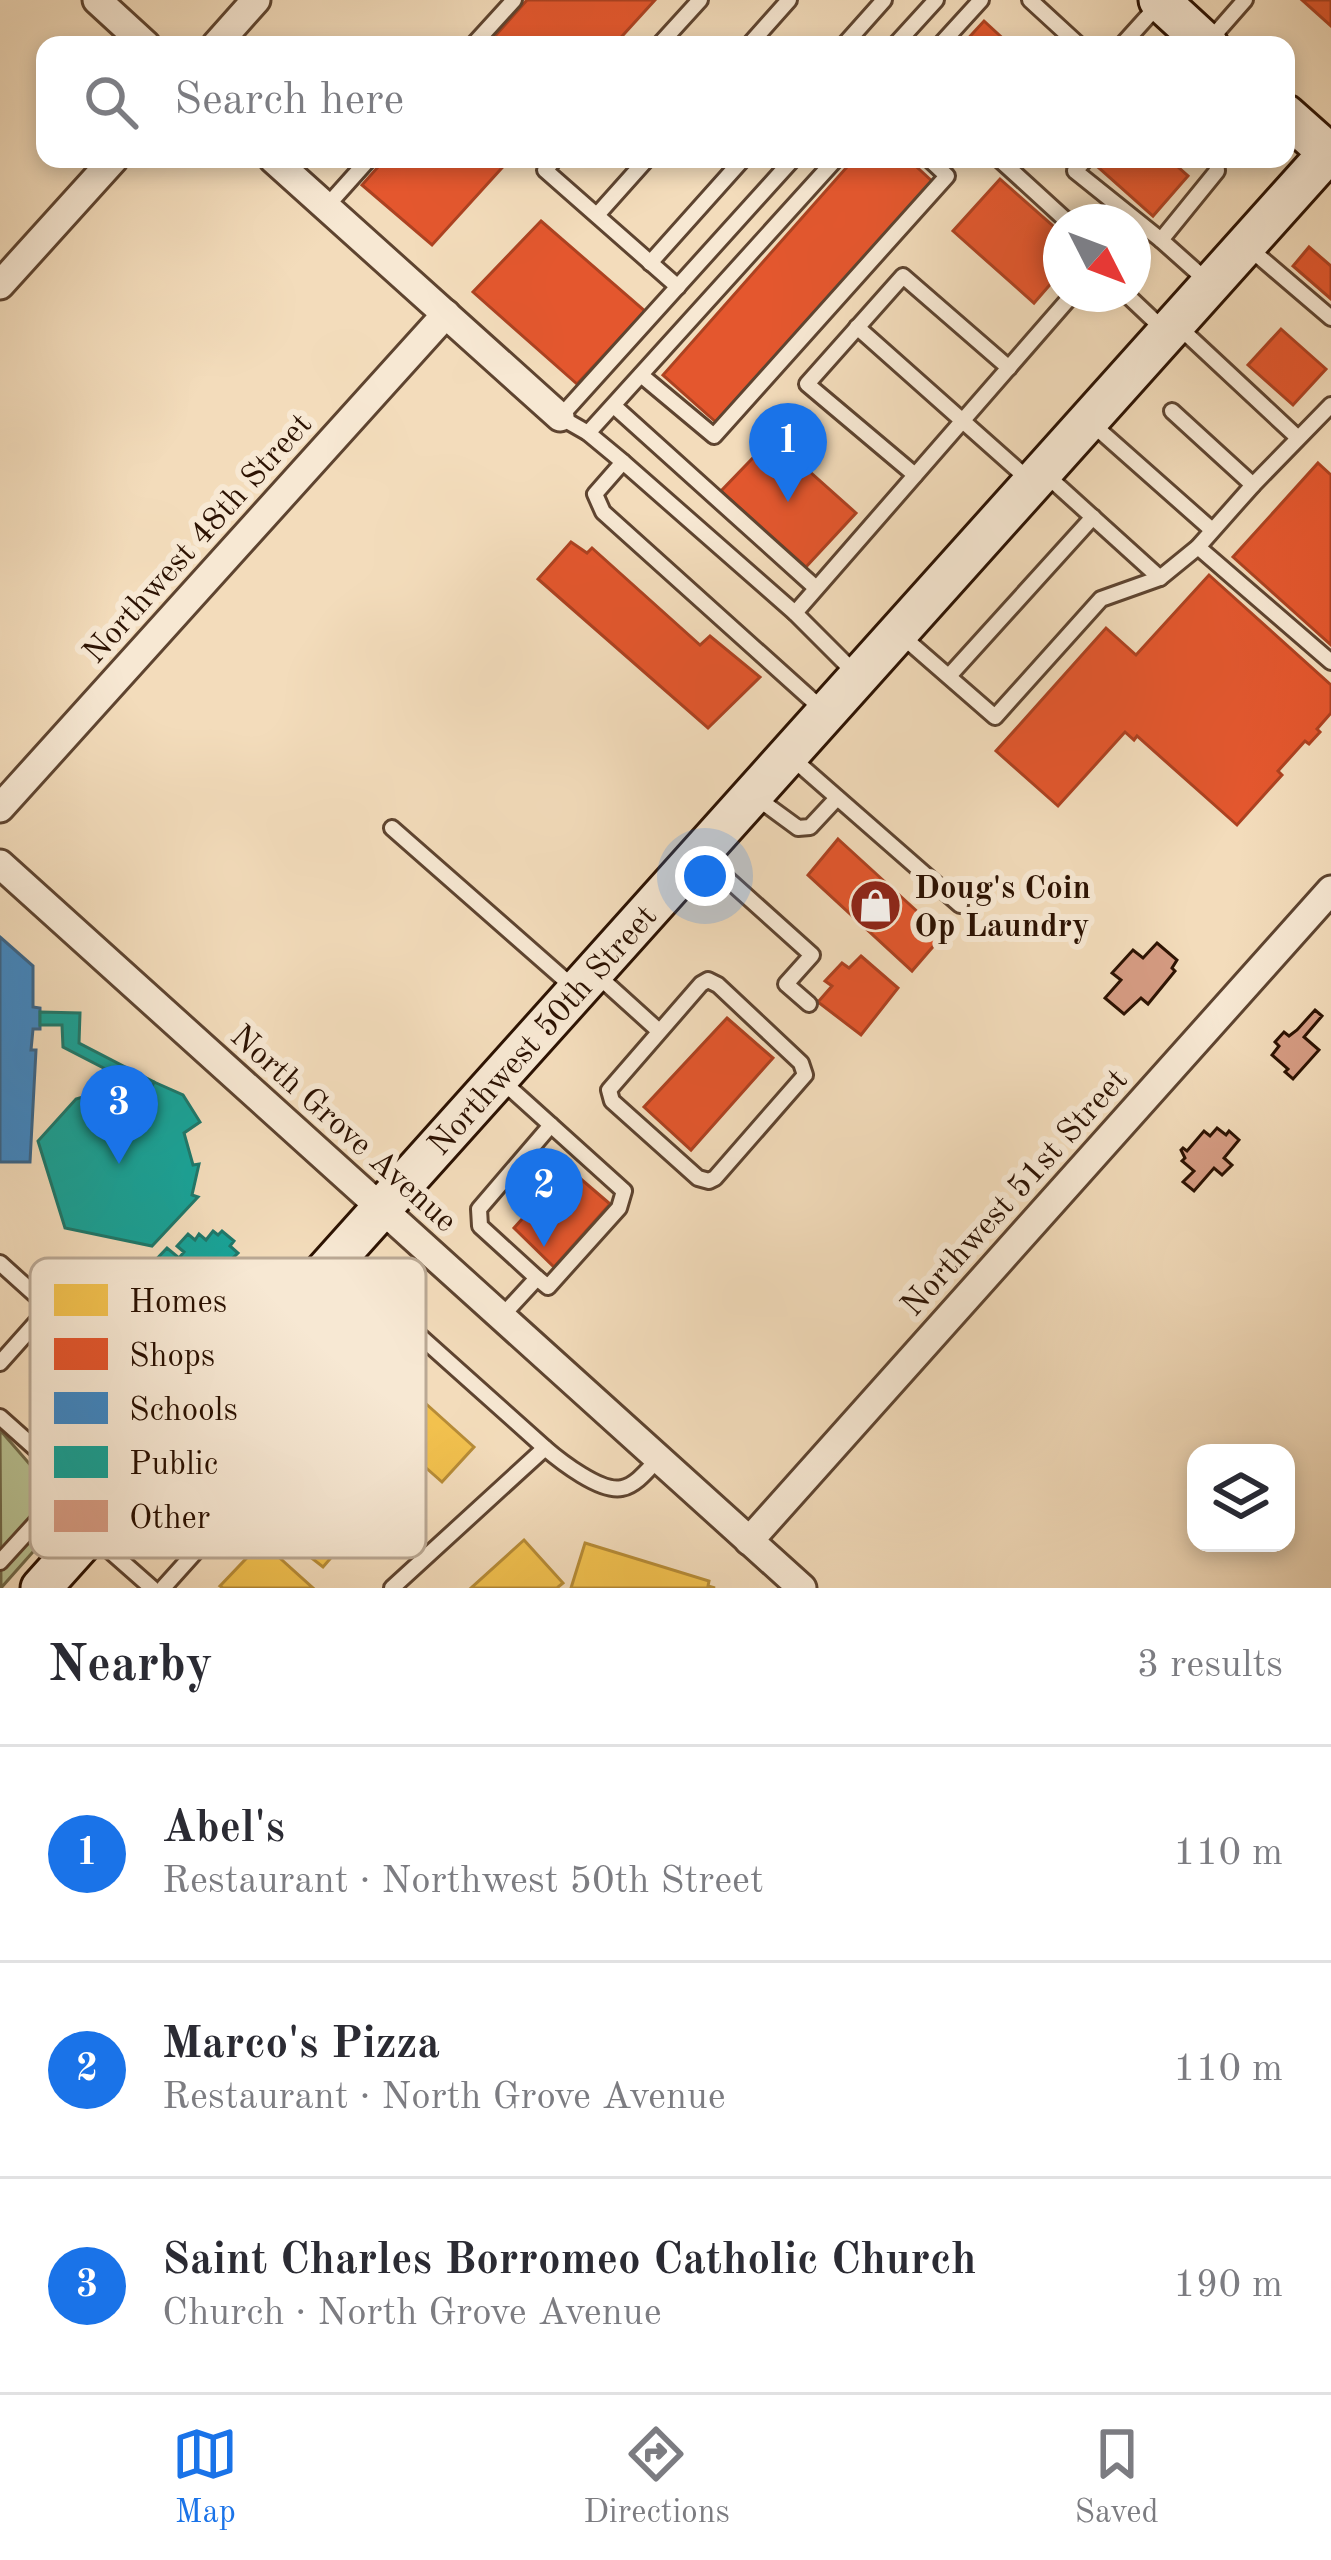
<!DOCTYPE html>
<html lang="en">
<head>
<meta charset="utf-8">
<style>
  body { margin:0; font-family:"Old Standard TT",serif; background:#f2f2f3; color:#2b2b33 }
  .controls { position:absolute; right:36px; bottom:36px; display:grid; overflow:hidden; border-radius:24px; box-shadow:0 6px 18px #0003 }
  .controls button { width:108px; height:108px; display:grid; place-items:center; padding:0; border:0; border-bottom:3px solid #e1e1e2; background:#fff; color:#2b2b33; font:60px sans-serif }
  .compass { position:absolute; left:1043px; top:204px; width:108px; height:108px; border-radius:50%; background:#fff; box-shadow:0 6px 18px #0003; rotate:132deg }
  .you { position:absolute; left:705px; top:876px; width:42px; height:42px; margin:-30px; border:9px solid #fff; border-radius:50%; background:#1a73e8; box-shadow:0 0 0 18px #1a73e833 }
  .badge { display:grid; place-items:center; width:78px; height:78px; border-radius:50%; background:#1a73e8; color:#fff; font-size:39px; font-weight:700 }
  .pin { position:absolute; translate:-50% -99px; filter:drop-shadow(0 3px 6px #0008) }
  .pin::after { content:''; position:absolute; top:63px; width:42px; height:36px; background:inherit; clip-path:polygon(0 0,100% 0,50% 100%) }
  .list { margin:0; padding:0; list-style:none }
  h2 { display:flex; justify-content:space-between; align-items:center; height:156px; margin:0; padding:0 48px; font-size:51px }
  h2 small { font-size:39px; font-weight:400; color:#7c7c81 }
  .list li { display:grid; grid-template-columns:78px 1fr auto; gap:36px; align-items:center; box-sizing:border-box; height:216px; padding:0 48px; border-top:3px solid #e1e1e2 }
  .list b { display:block; font-size:45px; white-space:nowrap }
  .list p { margin:0; font-size:39px; white-space:nowrap; color:#7c7c81 }
  .list em { font-size:39px; font-style:normal; color:#7c7c81 }
  .icon { flex:none; width:66px; height:66px; fill:none; stroke:currentColor; stroke-width:2; stroke-linecap:round; stroke-linejoin:round }
  .map { position:relative; flex:none; width:1331px; height:1588px; overflow:hidden }
  .search { position:absolute; background:#fff; box-shadow:0 6px 18px #0003; left:36px; right:36px; top:36px; height:132px; display:flex; align-items:center; gap:30px; box-sizing:border-box; padding:0 42px; border-radius:24px; color:#7c7c81; font-size:45px }
  .sheet { height:804px; background:#fff }
  nav { display:flex; justify-content:space-around; align-items:center; box-sizing:border-box; height:168px; border-top:3px solid #e1e1e2; background:#fff; font-size:33px; color:#7c7c81 }
  nav a { display:grid; justify-items:center; gap:6px }
  nav .on { color:#1a73e8 }
  .map>svg:first-child { display:block }
  .green { fill:#b8c192; stroke:#726a4a; stroke-width:3 }
  .homes { fill:#f2c14e; stroke:#b78c37; stroke-width:3 }
  .shops { fill:#e4572e; stroke:#ad4221; stroke-width:3 }
  .schools { fill:#3f88c5; stroke:#39658a; stroke-width:3 }
  .public { fill:#17a398; stroke:#1d786b; stroke-width:3 }
  .building { fill:#d69c83; stroke:#2c1202; stroke-width:3 }
  .lines { fill:none; stroke-linecap:round; stroke-linejoin:round }
  .service-casing { stroke:#5e4430; stroke-width:20 }
  .minor-casing { stroke:#5e4430; stroke-width:33 }
  .secondary-casing { stroke:#2c1202; stroke-width:45 }
  .service { stroke:#f7e8d3; stroke-width:14 }
  .minor { stroke:#f7e8d3; stroke-width:27 }
  .secondary { stroke:#f7e8d3; stroke-width:39 }
  .labels { text-anchor:middle; stroke-width:12; stroke-linejoin:round; paint-order:stroke }
  .street-label { font-size:33px; fill:#2c1202; stroke:#f7e8d3 }
  .poi-label { font-size:33px; font-weight:bold; fill:#2c1202; stroke:#f7e8d3; text-anchor:start }
  .key { fill:#f7e8d3; stroke:#baa894; stroke-width:3 }
  .key-label { font-size:33px; fill:#2c1202 }
</style>
</head>
<body>
<div class="map">
<svg width="1331" height="1588" viewBox="0 0 1331 1588">
  <rect width="100%" height="100%" fill="#f3dcbb"/>
  <filter id="stains"><feTurbulence type="fractalNoise" baseFrequency=".00167" numOctaves="4"/><feColorMatrix values="0 0 0 0 .2 0 0 0 0 .09 0 0 0 0 .02 0 0 0 .5 -.17"/></filter>
  <radialGradient id="worn" r=".72"><stop offset=".6" stop-color="#630" stop-opacity="0"/><stop offset="1" stop-color="#630" stop-opacity=".3"/></radialGradient>
  <path class="green" d="M0,1430L66,1506L63,1518L1,1588Z"/>
  <g class="homes">
    <path d="M404,1384L474,1447L442,1482L371,1419Z"/>
    <path d="M359,1437L402,1476L323,1567L276,1530Z"/>
    <path d="M524,1540L563,1583L557,1588H471Z"/>
    <path d="M262,1542L313,1588H223L220,1586Z"/>
    <path d="M585,1543L709,1581L708,1586L715,1588H571Z"/>
  </g>
  <g class="shops">
    <path d="M527,0H655L614,45H487Z"/>
    <path d="M1302,0H1331V26Z"/>
    <path d="M984,21L1010,45H962Z"/>
    <path d="M385,159H510L432,245L362,185Z"/>
    <path d="M854,159H908L933,182L718,424L663,375Z"/>
    <path d="M1105,159H1169L1188,176L1153,216L1098,167Z"/>
    <path d="M1000,179L1061,233V272L1034,303L953,231Z"/>
    <path d="M541,221L645,311L577,384L473,292Z"/>
    <path d="M1309,247L1331,266V299L1293,266Z"/>
    <path d="M1281,329L1326,369L1293,405L1248,365Z"/>
    <path d="M772,438L856,513L806,567L721,491Z"/>
    <path d="M1318,463L1331,475V645L1233,557Z"/>
    <path d="M571,542L587,553L592,548L700,645L710,636L760,677L708,728L538,579Z"/>
    <path d="M1209,575L1331,685V713L1317,729L1320,732L1309,744L1305,741L1278,771L1282,775L1237,825L1137,736L1134,740L1125,732L1058,806L996,751L1106,628L1136,655Z"/>
    <path d="M838,839L943,935L912,971L808,875Z"/>
    <path d="M861,956L898,988L861,1035L818,1002L832,986L825,981L842,963L849,968Z"/>
    <path d="M727,1018L773,1058L691,1150L644,1107Z"/>
    <path d="M568,1168L610,1204L554,1267L514,1228Z"/>
  </g>
  <path class="schools" d="M0,937L33,966V1007L40,1008V1029H33L31,1050H36L30,1162H0Z"/>
  <g class="public">
    <path d="M40,1012L80,1013L79,1043L154,1082L150,1092L63,1047L62,1025H40Z"/>
    <path d="M154,1082L183,1095L200,1122L184,1133L193,1165L199,1164L192,1195L198,1197L152,1246L65,1228L38,1141L76,1099L115,1087V1092L146,1099Z"/>
    <path d="M213,1231L218,1235L222,1231L234,1241L230,1246L238,1253L217,1273L219,1276L208,1288L206,1286L195,1303L192,1300L175,1320L159,1305L153,1311L165,1322L147,1343L126,1324L145,1303L147,1305L152,1299L150,1297L166,1278L151,1265L167,1248L179,1258L184,1252L177,1246L188,1234L195,1240L199,1234L206,1240Z"/>
  </g>
  <g class="building">
    <path d="M1157,943L1177,960L1172,968L1175,971L1148,1004L1141,998L1124,1014L1105,998L1121,980L1112,973L1133,950L1143,958Z"/>
    <path d="M1315,1010L1322,1016L1304,1037L1319,1050L1293,1079L1285,1072L1288,1069L1272,1055L1279,1046L1275,1042L1284,1032L1289,1036L1297,1030Z"/>
    <path d="M1217,1128L1226,1135L1229,1131L1239,1140L1224,1158L1232,1165L1222,1175L1214,1168L1194,1191L1183,1182L1194,1171L1182,1161L1185,1158L1181,1150L1183,1148L1187,1151L1204,1131L1210,1136Z"/>
  </g>
  <g class="lines">
    <defs>
      <g id="service">
        <path d="M1030,0L1079,45"/>
        <path d="M1209,41L1245,0"/>
        <path d="M473,45L514,0"/>
        <path d="M659,45L700,0"/>
        <path d="M749,45L789,0"/>
        <path d="M844,45L884,0"/>
        <path d="M895,45L936,0"/>
        <path d="M940,45L981,0"/>
        <path d="M1122,45L1159,4"/>
        <path d="M555,159L545,170L678,287"/>
        <path d="M793,159L560,417L588,433L623,462L795,613L855,673"/>
        <path d="M999,159L1068,222"/>
        <path d="M1086,159L1075,171L1161,240"/>
        <path d="M326,207L369,159"/>
        <path d="M597,215L647,159"/>
        <path d="M1248,247L1331,318"/>
        <path d="M650,263L743,159"/>
        <path d="M1207,281L1161,240L1217,171L1216,159"/>
        <path d="M1126,294L1163,329"/>
        <path d="M857,327L1028,479"/>
        <path d="M1179,327L1297,437"/>
        <path d="M641,375L714,436L947,176L929,159"/>
        <path d="M614,406L816,588"/>
        <path d="M1172,411L1253,485"/>
        <path d="M1090,422L1212,530"/>
        <path d="M588,433L836,159"/>
        <path d="M623,462L595,494L603,512L822,709"/>
        <path d="M1044,473L1160,578"/>
        <path d="M915,475L807,384L903,276L1009,368"/>
        <path d="M1198,547L1331,662"/>
        <path d="M795,613L1073,294"/>
        <path d="M902,636L995,717L1101,599L1160,578L1198,547L1253,485L1331,405"/>
        <path d="M949,676L1093,517"/>
        <path d="M792,758L960,905"/>
        <path d="M757,798L798,828L810,827L837,798"/>
        <path d="M392,828L573,987"/>
        <path d="M703,857L812,955L786,984L809,1004"/>
        <path d="M597,975L659,1031"/>
        <path d="M708,980L718,985L801,1063L805,1075L715,1178L709,1181L698,1178L612,1101L609,1090L701,984Z"/>
        <path d="M502,1081L624,1191L619,1208L548,1287L537,1278L502,1316"/>
        <path d="M0,1263L181,1426"/>
        <path d="M537,1278L480,1226L479,1209L551,1125"/>
        <path d="M0,1363L50,1307"/>
        <path d="M0,1417L73,1482L149,1398"/>
        <path d="M93,1536L152,1588"/>
        <path d="M0,1562L73,1482"/>
        <path d="M163,1588L403,1321L545,1448"/>
        <path d="M392,1588L545,1448C560,1461 601,1493 622,1488C637,1485 649,1468 659,1458"/>
      </g>
      <g id="minor">
        <path d="M97,0L146,45"/>
        <path d="M216,45L256,0"/>
        <path d="M273,159L560,417"/>
        <path d="M0,285L114,159"/>
        <path d="M0,808L446,314"/>
        <path d="M0,864L802,1588"/>
        <path d="M749,1541L1331,890"/>
      </g>
      <g id="secondary">
        <path d="M1159,0L1208,45"/>
        <path d="M1286,115L1331,155"/>
        <path d="M41,1588L1331,150"/>
      </g>
    </defs>
    <use href="#service" class="service-casing"/>
    <use href="#minor" class="minor-casing"/>
    <use href="#secondary" class="secondary-casing"/>
    <use href="#service" class="service"/>
    <use href="#minor" class="minor"/>
    <use href="#secondary" class="secondary"/>
  </g>
  <defs>
    <symbol id="shop-disc" viewBox="-11 -11 22 22"><circle r="9.5" fill="#8f2418" stroke="#f7e8d3"/><path d="M-5-2.5h2.3a2.7 3.5 0 0 1 5.4 0H5L5.5 6h-11ZM-1.5-2.5h3a1.5 2.3 0 0 0-3 0Z" fill="#fff"/></symbol>
  </defs>
  <g fill-rule="evenodd">
    <use href="#shop-disc" x="846" y="876" width="59" height="59"/>
  </g>
  <g class="labels">
    <g class="street-label">
      <text transform="translate(196 537) rotate(-48)" y="12">Northwest 48th Street</text>
      <text transform="translate(541 1029) rotate(-48)" y="12">Northwest 50th Street</text>
      <text transform="translate(345 1127) rotate(42)" y="12">North Grove Avenue</text>
      <text transform="translate(1013 1191) rotate(-48)" y="12">Northwest 51st Street</text>
    </g>
    <g class="poi-label">
      <text x="914" y="898">Doug's Coin<tspan x="914" dy="38">Op Laundry</tspan></text>
    </g>
  </g>
  <rect x="30" y="1258" width="396" height="300" rx="18" class="key"/>
  <rect x="54" y="1284" width="54" height="32" fill="#f2c14e"/>
  <rect x="54" y="1338" width="54" height="32" fill="#e4572e"/>
  <rect x="54" y="1392" width="54" height="32" fill="#3f88c5"/>
  <rect x="54" y="1446" width="54" height="32" fill="#17a398"/>
  <rect x="54" y="1500" width="54" height="32" fill="#d69c83"/>
  <g class="key-label">
    <text x="129" y="1312">Homes</text>
    <text x="129" y="1366">Shops</text>
    <text x="129" y="1420">Schools</text>
    <text x="129" y="1474">Public</text>
    <text x="129" y="1528">Other</text>
  </g>
  <rect width="100%" height="100%" filter="url(#stains)"/>
  <rect width="100%" height="100%" fill="url(#worn)"/>
</svg>
<div class="controls">
<button><svg class="icon" aria-label="layers" viewBox="0 0 24 24"><path d="M12 4l9 5-9 5-9-5zM3 14l9 5 9-5"/></svg></button>
</div>
<svg class="compass" viewBox="-18 -18 36 36"><path d="M0-13l5 13h-10z" fill="#e53935"/><path d="M0 13l5-13h-10z" fill="#7c7c81"/></svg>
<div class="you"></div>
<div class="pin badge" style="left:788px;top:502px">1</div>
<div class="pin badge" style="left:544px;top:1247px">2</div>
<div class="pin badge" style="left:119px;top:1164px">3</div>
<div class="search"><svg class="icon" aria-label="search" viewBox="0 0 24 24"><circle cx="10" cy="10" r="6"/><path d="M15 15l6 6"/></svg>Search here</div>
</div>
<section class="sheet">
<h2>Nearby<small>3 results</small></h2>
<ul class="list">
<li><span class="badge">1</span><div><b>Abel's</b><p>Restaurant · Northwest 50th Street</p></div><em>110 m</em></li>
<li><span class="badge">2</span><div><b>Marco's Pizza</b><p>Restaurant · North Grove Avenue</p></div><em>110 m</em></li>
<li><span class="badge">3</span><div><b>Saint Charles Borromeo Catholic Church</b><p>Church · North Grove Avenue</p></div><em>190 m</em></li>
</ul>
</section>
<nav>
<a class="on"><svg class="icon" aria-label="map" viewBox="0 0 24 24"><path d="M3 6l6-2 6 2 6-2v14l-6 2-6-2-6 2zM9 4v14M15 6v14"/></svg>Map</a>
<a><svg class="icon" aria-label="directions" viewBox="0 0 24 24"><path d="M12 3l9 9-9 9-9-9zM9 14v-3h6M13 9l2 2-2 2"/></svg>Directions</a>
<a><svg class="icon" aria-label="saved" viewBox="0 0 24 24"><path d="M7 4h10v16l-5-4-5 4z"/></svg>Saved</a>
</nav>
</body>
</html>
